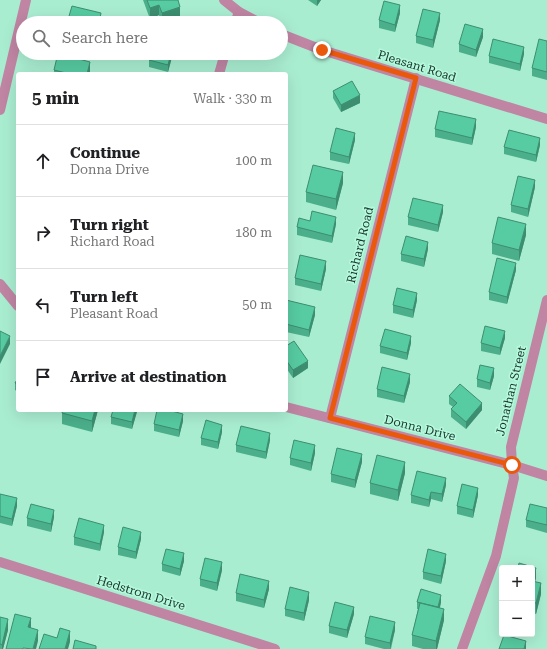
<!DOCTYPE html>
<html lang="en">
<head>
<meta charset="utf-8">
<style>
  body { margin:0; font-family:"Roboto Serif",serif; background:#f6f6f6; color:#202124 }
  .controls { position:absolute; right:12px; bottom:12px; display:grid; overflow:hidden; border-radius:4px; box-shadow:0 4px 16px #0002 }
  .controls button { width:36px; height:36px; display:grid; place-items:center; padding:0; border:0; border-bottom:1px solid #e0e0e0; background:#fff; color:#202124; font:20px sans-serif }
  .stop { position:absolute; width:12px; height:12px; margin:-9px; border:3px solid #ea580c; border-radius:50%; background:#fff }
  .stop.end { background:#ea580c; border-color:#fff; box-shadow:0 1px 4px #0008 }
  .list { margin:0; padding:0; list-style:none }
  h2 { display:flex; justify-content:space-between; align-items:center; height:52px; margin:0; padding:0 16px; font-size:17px }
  h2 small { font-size:13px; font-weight:400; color:#757577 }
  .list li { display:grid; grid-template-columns:26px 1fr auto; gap:12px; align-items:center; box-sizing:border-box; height:72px; padding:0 16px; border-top:1px solid #e0e0e0 }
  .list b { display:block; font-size:15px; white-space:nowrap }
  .list p { margin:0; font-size:13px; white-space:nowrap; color:#757577 }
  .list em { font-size:13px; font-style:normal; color:#757577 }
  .icon { flex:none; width:22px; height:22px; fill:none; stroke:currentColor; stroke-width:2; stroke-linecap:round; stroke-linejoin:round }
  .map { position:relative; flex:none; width:547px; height:649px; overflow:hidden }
  .search { position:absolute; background:#fff; box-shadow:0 4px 16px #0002; left:16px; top:16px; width:272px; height:44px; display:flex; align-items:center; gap:10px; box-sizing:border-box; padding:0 14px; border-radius:22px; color:#757577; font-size:15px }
  .panel { position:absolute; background:#fff; box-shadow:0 4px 16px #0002; left:16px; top:72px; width:272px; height:340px; border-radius:4px }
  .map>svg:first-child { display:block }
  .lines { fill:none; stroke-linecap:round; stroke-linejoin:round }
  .minor { stroke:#bf85a3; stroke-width:10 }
  .tertiary { stroke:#bf85a3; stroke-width:10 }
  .wall { fill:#4baf8b }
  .shaded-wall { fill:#3d8e71 }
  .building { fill:#57cba2; stroke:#3d8e71 }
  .route { stroke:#ea580c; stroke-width:5 }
  .labels { text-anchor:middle; stroke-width:3; stroke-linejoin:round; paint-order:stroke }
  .street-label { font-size:12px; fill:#19352a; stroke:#b6fade }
</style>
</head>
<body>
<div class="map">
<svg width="547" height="649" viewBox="0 0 547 649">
  <rect width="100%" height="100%" fill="#a9edd1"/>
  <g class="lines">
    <g class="minor">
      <path d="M224,0L239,12L260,23"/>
      <path d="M235,23L239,12"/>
      <path d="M281,34L322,50L547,119"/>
      <path d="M219,74L225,53"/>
      <path d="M0,110L26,0"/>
      <path d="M0,284L18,306"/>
      <path d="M286,407L512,465L547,476"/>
      <path d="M330,418L416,78"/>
      <path d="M462,649L496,556L514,478L512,465L511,447L547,300"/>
    </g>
    <path class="tertiary" d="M0,562L275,649"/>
  </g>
  <g class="wall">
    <path d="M143,0H178L180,18L166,23H161L159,15L150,19Z"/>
    <path d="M308,0H321L317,6Z"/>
    <path d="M400,13L395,32L379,28V20Z"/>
    <path d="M440,20L433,48L416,43V36Z"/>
    <path d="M483,37L476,57L459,52V44Z"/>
    <path d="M547,41V80L532,76V68Z"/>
    <path d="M78,53V59L90,73V74H54V70Z"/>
    <path d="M151,53H173L168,72L149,67V60Z"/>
    <path d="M524,54L520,71L489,63V56Z"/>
    <path d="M333,91L360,103L341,112L333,98Z"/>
    <path d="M476,127L472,145L435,137V129Z"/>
    <path d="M355,140L349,164L330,160V152Z"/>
    <path d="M540,145L536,162L504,154V147Z"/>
    <path d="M343,183L336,210L306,202V192Z"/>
    <path d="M535,187L528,217L511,212V205Z"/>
    <path d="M443,212L438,232L408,225V217Z"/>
    <path d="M310,221L336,224L332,243L297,235V227Z"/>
    <path d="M526,235L519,261L492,254V243Z"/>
    <path d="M428,249L424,267L401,261V254Z"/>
    <path d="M326,269L321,291L295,285V278Z"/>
    <path d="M516,270L507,304L489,300V292Z"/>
    <path d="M286,300L315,315L309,337L286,332Z"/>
    <path d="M417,300L413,318L393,313V305Z"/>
    <path d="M505,338L500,355L481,351V343Z"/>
    <path d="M411,343L407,360L380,353V346Z"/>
    <path d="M286,346L308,368L293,378L286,368Z"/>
    <path d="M494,376L490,390L477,387V379Z"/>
    <path d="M18,378V392L15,390V383Z"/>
    <path d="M410,382L404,403L377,397V389Z"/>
    <path d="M449,396L482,410L466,429L451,417V409L453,407L449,404Z"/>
    <path d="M98,410L92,432L62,424V413Z"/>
    <path d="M137,410L132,429L111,424V417Z"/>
    <path d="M183,421L179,437L154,431V424Z"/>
    <path d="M222,432L218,449L201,445V438Z"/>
    <path d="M270,440L266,459L236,452V445Z"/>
    <path d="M315,453L311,471L290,465V458Z"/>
    <path d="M362,462L355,488L331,482V474Z"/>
    <path d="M405,473L398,501L370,494V483Z"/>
    <path d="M446,485L442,502L431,499L429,507L411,503V495Z"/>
    <path d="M0,494L17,506L12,526L0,523Z"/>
    <path d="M478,495L473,518L457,514V506Z"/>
    <path d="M547,508V533L526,527V520Z"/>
    <path d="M54,517L51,532L27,526V518Z"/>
    <path d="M104,532L100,551L74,545V537Z"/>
    <path d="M141,539L136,559L118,555V547Z"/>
    <path d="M184,561L180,576L162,571V564Z"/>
    <path d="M446,561L441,584L423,579V572Z"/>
    <path d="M532,568L536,578L535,582L541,594L536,614L532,613Z"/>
    <path d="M222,570L217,591L200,586V579Z"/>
    <path d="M269,589L264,608L236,601V593Z"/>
    <path d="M309,600L304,621L285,616V609Z"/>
    <path d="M417,602H441L440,608L444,620L437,649H423L412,646V635L418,609H417Z"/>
    <path d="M354,614L347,638L329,633V626Z"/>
    <path d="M0,617L8,630L3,649H0Z"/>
    <path d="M395,630L391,649H384L365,644V637Z"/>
  </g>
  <g class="shaded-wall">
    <path d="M317,0H321L317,6Z"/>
    <path d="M159,5V15L150,19V8Z"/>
    <path d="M400,5V13L395,32V25Z"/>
    <path d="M180,7V18L166,23H162V13Z"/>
    <path d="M101,13V23H99Z"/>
    <path d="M440,13V20L433,48V40Z"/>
    <path d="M483,29V37L476,57V50Z"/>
    <path d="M524,47V54L520,71V64Z"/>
    <path d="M77,53H78V58L75,69V58Z"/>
    <path d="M171,53H173L168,72V65Z"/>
    <path d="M90,62V74H87Z"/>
    <path d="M360,95V103L341,112V105Z"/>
    <path d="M476,119V127L472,145V138Z"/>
    <path d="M355,133V140L349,164V157Z"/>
    <path d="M540,138V145L536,162V155Z"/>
    <path d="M343,172V183L336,210V199Z"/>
    <path d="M535,180V187L528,217V209Z"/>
    <path d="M443,205V212L438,232V225Z"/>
    <path d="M336,217V224L332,243V236Z"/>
    <path d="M526,224V235L519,261V250Z"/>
    <path d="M428,242V249L424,267V259Z"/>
    <path d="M326,261V269L321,291V284Z"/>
    <path d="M516,263V270L507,304V297Z"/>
    <path d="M417,293V300L413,318V310Z"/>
    <path d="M315,307V315L309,337V330Z"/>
    <path d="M505,331V338L500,355V348Z"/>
    <path d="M10,336V344L0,364V356Z"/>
    <path d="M411,336V343L407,360V353Z"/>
    <path d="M308,361V368L293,378V370Z"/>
    <path d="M494,368V376L490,390V383Z"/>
    <path d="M410,374V382L404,403V396Z"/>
    <path d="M482,403V410L466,429V422Z"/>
    <path d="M95,410H98L92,432V421Z"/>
    <path d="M135,410H137V412L132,429V422Z"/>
    <path d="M183,414V421L179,437V430Z"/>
    <path d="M222,425V432L218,449V442Z"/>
    <path d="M270,433V440L266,459V452Z"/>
    <path d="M315,445V453L311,471V463Z"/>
    <path d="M362,454V462L355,488V480Z"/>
    <path d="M405,462V473L398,501V490Z"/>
    <path d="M446,478V485L442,502V494Z"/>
    <path d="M478,488V495L473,518V510Z"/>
    <path d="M431,492V499L429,507V500Z"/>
    <path d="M17,498V506L12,526V519Z"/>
    <path d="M54,510V517L51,532V524Z"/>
    <path d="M104,525V532L100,551V544Z"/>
    <path d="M141,532V539L136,559V552Z"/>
    <path d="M184,553V561L180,576V569Z"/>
    <path d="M446,554V561L441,584V576Z"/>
    <path d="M222,562V570L217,591V583Z"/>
    <path d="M536,568V578L532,592V581Z"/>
    <path d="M269,581V589L264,608V600Z"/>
    <path d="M541,583V594L536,614V603Z"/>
    <path d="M309,592V600L304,621V613Z"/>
    <path d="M441,595V602L438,615V607Z"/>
    <path d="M354,607V614L347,638V630Z"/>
    <path d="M444,609V620L437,649H436V641Z"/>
    <path d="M31,618V629L28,627Z"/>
    <path d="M8,619V630L3,649H2V645Z"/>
    <path d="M395,622V630L390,649V643Z"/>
    <path d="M38,630V641L36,649H33Z"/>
    <path d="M70,631V642L68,649H65Z"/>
    <path d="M526,641V649H524Z"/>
  </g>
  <g class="building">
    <path d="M147,0H178L180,7L162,13L159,5L150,8Z"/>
    <path d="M384,1L400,5L395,25L379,20Z"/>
    <path d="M72,6L101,13L99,23H67Z"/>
    <path d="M423,9L440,13L433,40L416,36Z"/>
    <path d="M465,24L483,29L476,50L459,44Z"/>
    <path d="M493,39L524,47L520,64L489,56Z"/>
    <path d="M539,39L547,41V72L532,68Z"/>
    <path d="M58,53H77L75,58L90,62L87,74H70L54,70Z"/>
    <path d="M151,53H171L168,65L149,60Z"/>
    <path d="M352,81L360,95L341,105L333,91Z"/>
    <path d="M439,111L476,119L472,138L435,129Z"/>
    <path d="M336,128L355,133L349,157L330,152Z"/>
    <path d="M509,130L540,138L536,155L504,147Z"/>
    <path d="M313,165L343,172L336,199L306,192Z"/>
    <path d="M518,176L535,180L528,209L511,205Z"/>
    <path d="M413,198L443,205L438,225L408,217Z"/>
    <path d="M312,211L336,217L332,236L297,227L299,218L310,221Z"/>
    <path d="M498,217L526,224L519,250L492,243Z"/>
    <path d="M406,236L428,242L424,259L401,254Z"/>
    <path d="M300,255L326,261L321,284L295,278Z"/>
    <path d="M497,258L516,263L507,297L489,292Z"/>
    <path d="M397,288L417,293L413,310L393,305Z"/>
    <path d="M286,300L315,307L309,330L286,324Z"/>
    <path d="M485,326L505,331L500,348L481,343Z"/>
    <path d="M385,329L411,336L407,353L380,346Z"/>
    <path d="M0,331L10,336L0,356Z"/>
    <path d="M294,341L308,361L293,370L286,360V346Z"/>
    <path d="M480,365L494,368L490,383L477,379Z"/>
    <path d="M382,367L410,374L404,396L377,389Z"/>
    <path d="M18,378V385L15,383Z"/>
    <path d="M460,384L482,403L466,422L451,409L457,403L449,396Z"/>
    <path d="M63,410H95L92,421L62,413Z"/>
    <path d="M113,410H135L132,422L111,417Z"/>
    <path d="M157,410H168L183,414L179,430L154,424Z"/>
    <path d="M206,420L222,425L218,442L201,438Z"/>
    <path d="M241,426L270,433L266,452L236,445Z"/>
    <path d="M294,440L315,445L311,463L290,458Z"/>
    <path d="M337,448L362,454L355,480L331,474Z"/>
    <path d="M377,455L405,462L398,490L370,483Z"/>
    <path d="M417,471L446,478L442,494L431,492L429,500L411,495Z"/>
    <path d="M462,484L478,488L473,510L457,506Z"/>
    <path d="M0,494L17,498L12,519L0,516Z"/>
    <path d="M31,504L54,510L51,524L27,518Z"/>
    <path d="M530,504L547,508V525L526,520Z"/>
    <path d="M79,518L104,525L100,544L74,537Z"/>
    <path d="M123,527L141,532L136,552L118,547Z"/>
    <path d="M166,549L184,553L180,569L162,564Z"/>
    <path d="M428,549L446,554L441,576L423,572Z"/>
    <path d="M205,558L222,562L217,583L200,579Z"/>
    <path d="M519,563L536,568L532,581L541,583L536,603L532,602V568H518Z"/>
    <path d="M240,574L269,581L264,600L236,593Z"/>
    <path d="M290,587L309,592L304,613L285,609Z"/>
    <path d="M421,589L441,595L438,607L417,602Z"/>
    <path d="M335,602L354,607L347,630L329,626Z"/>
    <path d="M420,603L444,609L436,641L412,635Z"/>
    <path d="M15,614L31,618L28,627L38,630L33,649L23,648V649H6Z"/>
    <path d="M370,616L395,622L390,643L365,637Z"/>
    <path d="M0,617L8,619L2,645L0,644Z"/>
    <path d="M60,628L70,631L65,649H39L44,634L57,638Z"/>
    <path d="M504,635L526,641L524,649H499Z"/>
    <path d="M75,640L96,646V649H73Z"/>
  </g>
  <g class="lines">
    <path class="route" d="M322,50L416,78L330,418L512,465"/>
  </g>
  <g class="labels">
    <g class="street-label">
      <text transform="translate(417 66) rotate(17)" y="4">Pleasant Road</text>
      <text transform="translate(360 245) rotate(-76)" y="4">Richard Road</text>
      <text transform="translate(511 391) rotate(-76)" y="4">Jonathan Street</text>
      <text transform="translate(420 428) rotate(14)" y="4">Donna Drive</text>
      <text transform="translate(141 593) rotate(17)" y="4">Hedstrom Drive</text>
    </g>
  </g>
</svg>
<div class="controls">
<button>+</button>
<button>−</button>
</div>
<div class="stop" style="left:512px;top:465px"></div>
<div class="stop end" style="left:322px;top:50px"></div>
<div class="search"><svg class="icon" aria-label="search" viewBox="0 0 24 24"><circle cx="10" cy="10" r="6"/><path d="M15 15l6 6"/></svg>Search here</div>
<section class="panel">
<h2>5 min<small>Walk · 330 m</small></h2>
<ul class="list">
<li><svg class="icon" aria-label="ahead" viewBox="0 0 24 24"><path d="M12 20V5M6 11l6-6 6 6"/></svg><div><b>Continue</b><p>Donna Drive</p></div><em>100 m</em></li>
<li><svg class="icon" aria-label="right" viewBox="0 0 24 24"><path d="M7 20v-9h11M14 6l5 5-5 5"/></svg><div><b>Turn right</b><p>Richard Road</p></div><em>180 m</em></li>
<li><svg class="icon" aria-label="left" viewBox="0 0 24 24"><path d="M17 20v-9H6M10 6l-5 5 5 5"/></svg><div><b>Turn left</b><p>Pleasant Road</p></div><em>50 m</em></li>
<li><svg class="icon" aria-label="arrive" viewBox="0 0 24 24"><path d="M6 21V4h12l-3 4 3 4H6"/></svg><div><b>Arrive at destination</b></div></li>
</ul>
</section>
</div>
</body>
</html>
